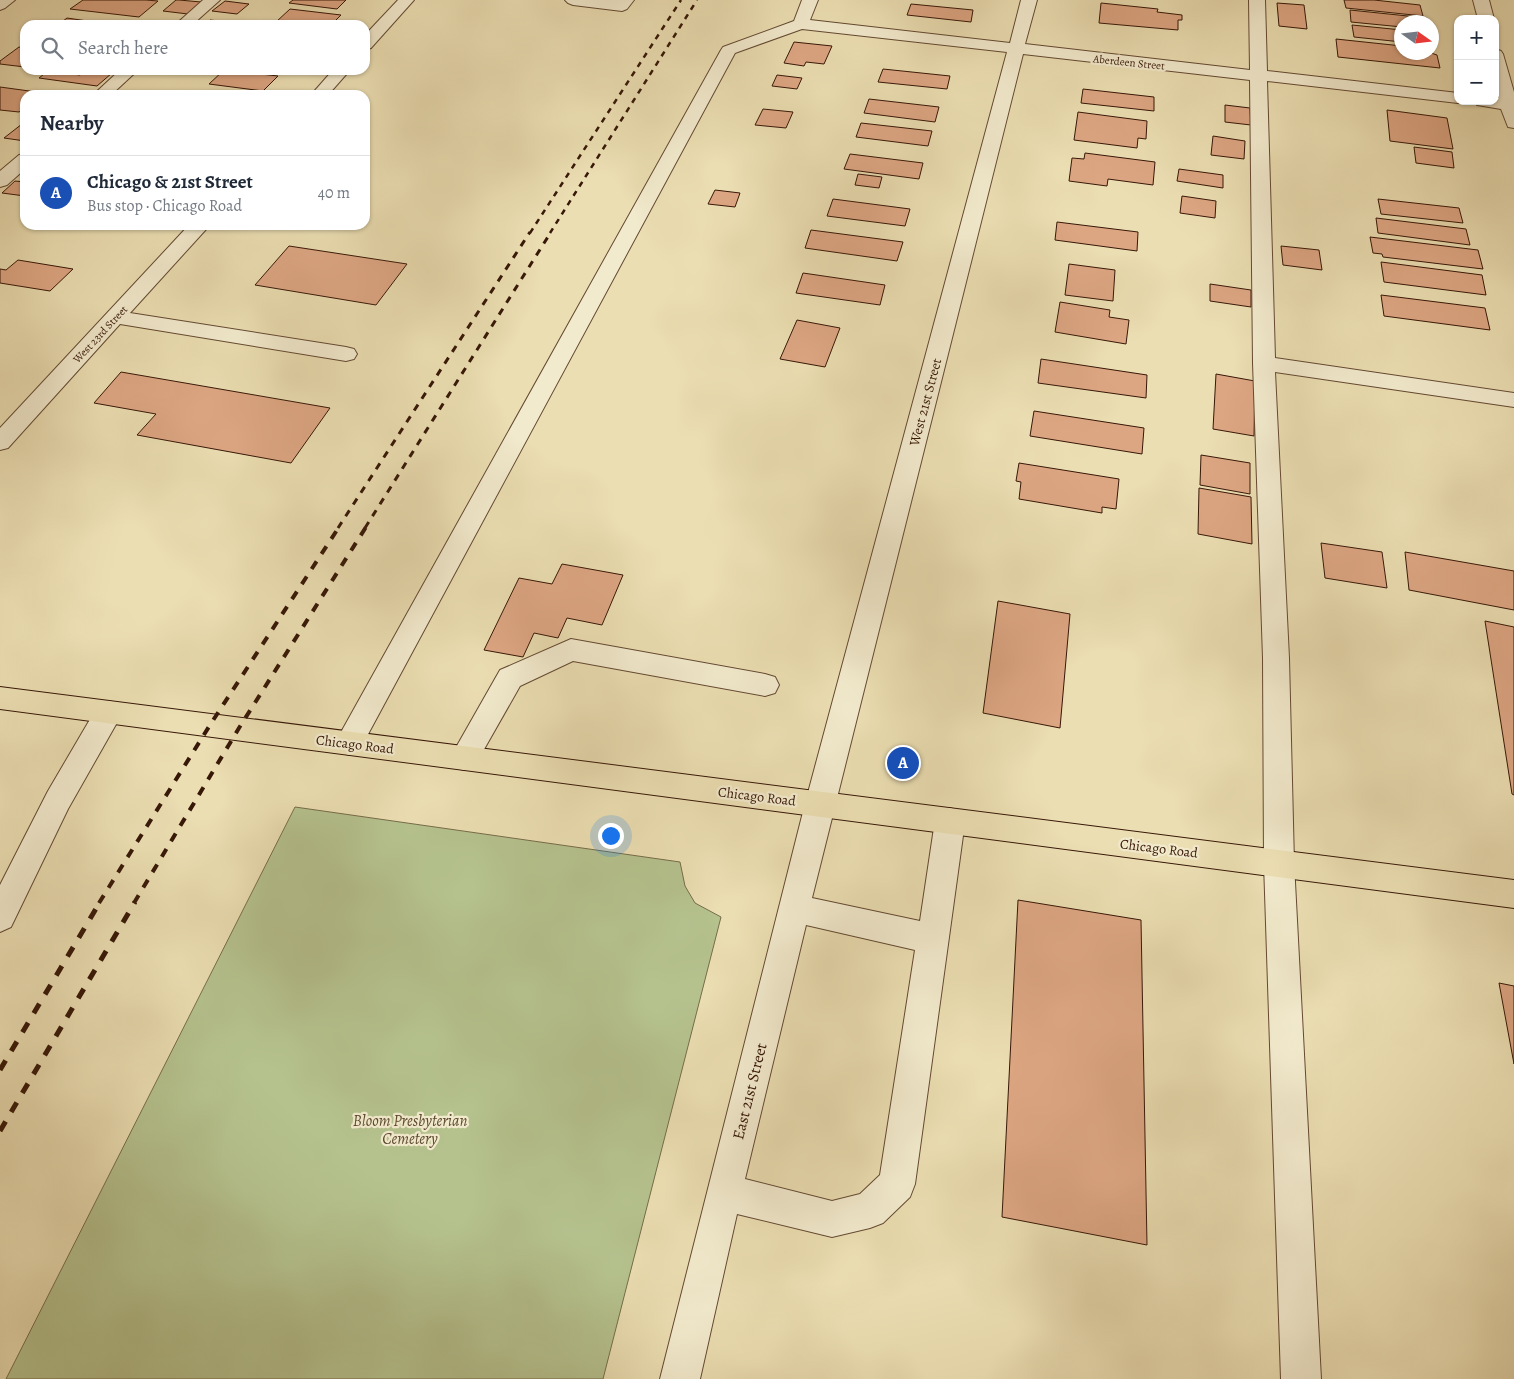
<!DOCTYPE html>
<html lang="en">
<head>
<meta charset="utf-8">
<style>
  body { margin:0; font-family:Alegreya,serif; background:#f6f6f7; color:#1f2937 }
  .controls { position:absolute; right:15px; top:15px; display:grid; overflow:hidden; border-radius:10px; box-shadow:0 1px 4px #0004 }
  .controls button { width:45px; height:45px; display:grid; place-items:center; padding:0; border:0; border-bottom:1px solid #e0e1e3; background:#fff; color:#1f2937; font:25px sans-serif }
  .compass { position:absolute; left:1394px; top:15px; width:45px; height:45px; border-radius:50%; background:#fff; box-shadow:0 1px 4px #0004; rotate:104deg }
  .you { position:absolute; left:610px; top:835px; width:18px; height:18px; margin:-12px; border:4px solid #fff; border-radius:50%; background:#1a73e8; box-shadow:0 0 0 8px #1a73e833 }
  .badge { display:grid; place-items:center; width:32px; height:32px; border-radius:50%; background:#d93025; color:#fff; font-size:16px; font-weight:700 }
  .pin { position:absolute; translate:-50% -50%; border:2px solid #fff; box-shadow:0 1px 5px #0006 }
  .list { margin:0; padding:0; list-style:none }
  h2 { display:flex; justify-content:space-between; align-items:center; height:65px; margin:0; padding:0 20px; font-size:21px }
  h2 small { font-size:16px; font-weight:400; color:#747a83 }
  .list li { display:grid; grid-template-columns:32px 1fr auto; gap:15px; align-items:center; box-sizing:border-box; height:75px; padding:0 20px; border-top:1px solid #e0e1e3 }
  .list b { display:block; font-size:19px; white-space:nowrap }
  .list p { margin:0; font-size:16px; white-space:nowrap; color:#747a83 }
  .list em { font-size:16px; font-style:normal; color:#747a83 }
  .icon { flex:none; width:28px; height:28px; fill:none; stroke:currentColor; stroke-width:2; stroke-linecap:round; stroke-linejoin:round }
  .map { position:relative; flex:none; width:1514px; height:1379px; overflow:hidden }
  .search { position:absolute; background:#fff; box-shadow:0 1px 4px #0004; left:20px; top:20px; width:350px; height:55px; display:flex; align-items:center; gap:12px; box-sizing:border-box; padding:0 18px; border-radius:15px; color:#747a83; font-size:19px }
  .panel { position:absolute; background:#fff; box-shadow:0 1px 4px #0004; left:20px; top:90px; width:350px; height:140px; border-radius:15px }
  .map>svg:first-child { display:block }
  .green { fill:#b5c28e; stroke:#766c4a }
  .building { fill:#dda683; stroke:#371707 }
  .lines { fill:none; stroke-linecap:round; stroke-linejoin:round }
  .minor-casing { stroke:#644932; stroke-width:2 }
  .major-casing { stroke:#371707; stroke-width:2 }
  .minor { fill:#f2eacd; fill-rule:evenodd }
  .major { fill:#ebdeb2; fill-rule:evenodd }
  .rail-far3 { stroke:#371707; stroke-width:2.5; stroke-dasharray:5.5 5.5; stroke-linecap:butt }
  .rail-far2 { stroke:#371707; stroke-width:3; stroke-dasharray:7 7; stroke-linecap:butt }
  .rail-far1 { stroke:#371707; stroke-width:4; stroke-dasharray:9 9; stroke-linecap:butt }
  .rail { stroke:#371707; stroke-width:5; stroke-dasharray:11 11; stroke-linecap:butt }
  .labels { text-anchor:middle; stroke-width:4.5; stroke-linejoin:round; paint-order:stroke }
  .far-street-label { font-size:11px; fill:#371707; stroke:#f2eacd }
  .street-label { font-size:14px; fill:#371707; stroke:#f2eacd }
  .near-street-label { font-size:16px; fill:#371707; stroke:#f2eacd }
  .near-park-label { font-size:16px; font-style:italic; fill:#5d4a30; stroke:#f2eacd }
</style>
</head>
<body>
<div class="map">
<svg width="1514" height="1379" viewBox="0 0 1514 1379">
  <rect width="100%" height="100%" fill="#ebdeb2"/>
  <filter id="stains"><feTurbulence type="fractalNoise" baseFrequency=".004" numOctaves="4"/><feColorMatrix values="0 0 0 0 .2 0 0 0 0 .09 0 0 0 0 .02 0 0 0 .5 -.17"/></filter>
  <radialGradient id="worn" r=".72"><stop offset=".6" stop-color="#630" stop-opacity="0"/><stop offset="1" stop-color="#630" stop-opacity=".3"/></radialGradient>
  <path class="green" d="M295,807L680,862L685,886L695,903L721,917L603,1379H6Z"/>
  <g class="building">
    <path d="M83,0H146L158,1L139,17L70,9Z"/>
    <path d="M176,0H179L201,2L188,14L163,11Z"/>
    <path d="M293,0H346L337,9L289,3Z"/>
    <path d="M1344,0H1374L1420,5L1423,16L1346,8Z"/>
    <path d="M225,1L249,4L237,14L212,11Z"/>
    <path d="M1101,3L1158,9L1157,12L1182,15V20H1178V30L1099,23Z"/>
    <path d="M1277,3L1304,5L1307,29L1279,26Z"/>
    <path d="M911,4L973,10L971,22L907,15Z"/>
    <path d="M290,9L341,15L331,25H300L276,22Z"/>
    <path d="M1350,10L1427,18L1428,22H1402V27L1351,22Z"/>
    <path d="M67,18L101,23L98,25H58Z"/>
    <path d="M210,20L236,23L234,25H205Z"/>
    <path d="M1352,25L1402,30V42L1354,37Z"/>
    <path d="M1336,39L1402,46V52H1428L1437,55L1440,68L1338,57Z"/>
    <path d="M794,42L832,46L824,64L806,62L804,66L784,63Z"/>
    <path d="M19,47L25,48V67L0,64V61Z"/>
    <path d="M883,69L950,76L947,89L878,82Z"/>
    <path d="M49,70H69L65,73L80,75L86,70L112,73L97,86L39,78Z"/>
    <path d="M224,70H226L278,76L263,91L209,84Z"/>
    <path d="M777,75L802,78L797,89L772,86Z"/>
    <path d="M0,87L44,93L41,95H25V108L19,112L0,110Z"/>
    <path d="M1083,89L1154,97V111L1081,103Z"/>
    <path d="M869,99L939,107L935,122L864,113Z"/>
    <path d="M1225,105L1250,108L1251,125L1225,122Z"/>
    <path d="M763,109L793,112L786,128L755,125Z"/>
    <path d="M1387,110L1447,118L1453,149L1390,141Z"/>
    <path d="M1078,112L1147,121L1146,139L1138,138L1137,148L1074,140Z"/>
    <path d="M861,123L932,131L928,146L856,137Z"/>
    <path d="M22,124H25V141L4,138Z"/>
    <path d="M1213,136L1245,141L1244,159L1211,155Z"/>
    <path d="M1414,147L1452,152L1454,168L1416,163Z"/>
    <path d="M1085,153L1155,162L1153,185L1108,179L1107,186L1069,181L1072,158L1084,159Z"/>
    <path d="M850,154L923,163L919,179L844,169Z"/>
    <path d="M1179,169L1223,175V188L1177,181Z"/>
    <path d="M858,174L882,177L879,188L855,185Z"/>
    <path d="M15,181L25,182V196L2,193Z"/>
    <path d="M715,190L740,193L735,207L708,204Z"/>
    <path d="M1182,196L1216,201L1215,218L1180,213Z"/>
    <path d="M833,199L910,209L905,226L827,216Z"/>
    <path d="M1378,199L1459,208L1463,223L1381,214Z"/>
    <path d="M1376,218L1466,229L1470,245L1378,233Z"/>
    <path d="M1057,222L1138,232L1137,251L1055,240Z"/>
    <path d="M811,230L903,242L897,261L805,248Z"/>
    <path d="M1370,237L1478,250L1483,269L1383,257L1382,254L1373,253Z"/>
    <path d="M289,246L407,264L376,305L255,285Z"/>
    <path d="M1281,246L1319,250L1322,270L1283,265Z"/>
    <path d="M18,260L73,269L50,291L0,283V269L6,270Z"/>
    <path d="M1381,262L1482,275L1486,295L1384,282Z"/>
    <path d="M1069,264L1115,270L1113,301L1065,295Z"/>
    <path d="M803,273L885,285L880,305L796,293Z"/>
    <path d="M1210,284L1251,290V307L1210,301Z"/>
    <path d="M1381,295L1485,308L1490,330L1384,316Z"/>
    <path d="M1060,302L1110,310L1109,317L1129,320L1126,344L1055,332Z"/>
    <path d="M797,320L840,328L825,367L780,359Z"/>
    <path d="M1041,359L1147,375L1146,398L1038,383Z"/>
    <path d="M121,372L185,383L330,408L291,463L137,435L156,414L94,403Z"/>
    <path d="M1216,374L1255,381L1254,436L1213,429Z"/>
    <path d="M1034,411L1144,428L1142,454L1030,436Z"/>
    <path d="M1201,455L1250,463V494L1200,485Z"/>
    <path d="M1019,463L1119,479L1116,509L1102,507V513L1019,499L1021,482L1016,481Z"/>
    <path d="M1199,488L1251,497L1252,544L1198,534Z"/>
    <path d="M1321,543L1382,552L1387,588L1325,578Z"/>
    <path d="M1405,552L1514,571V610L1409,590Z"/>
    <path d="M562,564L623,575L602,625L567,618L558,638L534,633L523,657L484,650L519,578L552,584Z"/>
    <path d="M998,601L1070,614L1060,728L983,713Z"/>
    <path d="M1485,621L1514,627V795L1512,794Z"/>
    <path d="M1018,900L1141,920L1147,1245L1002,1217Z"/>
    <path d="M1499,983L1514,986V1064Z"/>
  </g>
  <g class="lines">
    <defs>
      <g id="minor">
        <path d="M0,0H15L5,8L0,10Z"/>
        <path d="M203,0H220L192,25H175Z"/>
        <path d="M398,0H414L371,48L365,50V35Z"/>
        <path d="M565,0H634L627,9L622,11L573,5L568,3Z"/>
        <path d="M802,0H818L810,20L1010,43L1021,0H1037L1025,44L1250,70L1249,0H1265L1267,71L1458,93V101H1464L1458,103L1267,81L1275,358L1514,393V407L1275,372L1289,658L1294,863L1321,1379H1281L1264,863L1263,658L1253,363L1250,80L1023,54L812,898L920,921L935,821L939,812L950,808L961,812L965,821L915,1184L910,1197L883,1223L870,1228L832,1237L737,1214L700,1379H660L805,804L1007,52L802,29L735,53L359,751L349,755L339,751L335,743L721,50L723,47L794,21ZM806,925L915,950L880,1175L860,1194L832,1201L745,1179Z"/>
        <path d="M1473,0H1489L1494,19H1478Z"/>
        <path d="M1495,49L1501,51L1503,54L1514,92V128L1508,127L1501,109L1477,105L1475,101H1495V97L1499,98L1495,85Z"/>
        <path d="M120,70H138L111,95H93Z"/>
        <path d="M333,70H350L328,95H311Z"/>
        <path d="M25,154V169L7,185L0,187V171L19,155Z"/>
        <path d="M189,225H210L130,313L346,347L354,349L357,354L354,359L346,361L120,324L8,448L0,450V428Z"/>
        <path d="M571,639L765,674L775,677L779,685L775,693L765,696L573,661L520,686L474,767L464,770L454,767L450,758L500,670Z"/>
        <path d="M109,701L119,704L123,712L68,809L11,927L0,932V885L48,791L99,704Z"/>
      </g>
      <path id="major" d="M0,687L1514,880V908L0,709Z"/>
    </defs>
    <use href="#minor" class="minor-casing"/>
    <use href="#major" class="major-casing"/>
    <use href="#minor" class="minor"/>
    <use href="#major" class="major"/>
    <g class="rail-far3">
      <path d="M530,233L681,0"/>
      <path d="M550,233L697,0"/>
    </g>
    <g class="rail-far2">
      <path d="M338,528L530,232"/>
      <path d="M365,528L551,232"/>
    </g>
    <g class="rail-far1">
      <path d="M99,903L210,725L339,527"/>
      <path d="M134,903L239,728L366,527"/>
    </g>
    <g class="rail">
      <path d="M0,1070L100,902"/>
      <path d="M0,1131L135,902"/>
    </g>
  </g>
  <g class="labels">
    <g class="far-street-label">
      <text transform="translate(1129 62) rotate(6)" y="4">Aberdeen Street</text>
      <text transform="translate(100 334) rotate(-47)" y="4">West 23rd Street</text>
    </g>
    <g class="street-label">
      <text transform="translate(925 402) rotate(-75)" y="5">West 21st Street</text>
      <text transform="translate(355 744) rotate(7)" y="5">Chicago Road</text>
      <text transform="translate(757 796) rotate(7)" y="5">Chicago Road</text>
      <text transform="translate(1159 848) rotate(7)" y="5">Chicago Road</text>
    </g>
    <g class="near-street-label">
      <text transform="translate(749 1091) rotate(-76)" y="6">East 21st Street</text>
    </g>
    <g class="near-park-label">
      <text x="410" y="1126">Bloom Presbyterian<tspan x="410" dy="18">Cemetery</tspan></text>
    </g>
  </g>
  <rect width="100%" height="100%" filter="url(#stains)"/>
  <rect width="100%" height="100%" fill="url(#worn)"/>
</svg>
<div class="controls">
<button>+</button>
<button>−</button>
</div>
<svg class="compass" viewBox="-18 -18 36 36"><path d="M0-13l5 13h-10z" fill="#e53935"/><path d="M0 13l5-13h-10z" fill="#747a83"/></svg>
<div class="you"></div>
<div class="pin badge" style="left:903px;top:763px;background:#1a4fb4">A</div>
<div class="search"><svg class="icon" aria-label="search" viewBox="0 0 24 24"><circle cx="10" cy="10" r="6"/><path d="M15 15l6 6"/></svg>Search here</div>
<section class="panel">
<h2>Nearby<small></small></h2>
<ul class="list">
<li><span class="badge" style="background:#1a4fb4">A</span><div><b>Chicago &amp; 21st Street</b><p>Bus stop · Chicago Road</p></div><em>40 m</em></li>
</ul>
</section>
</div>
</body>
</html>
